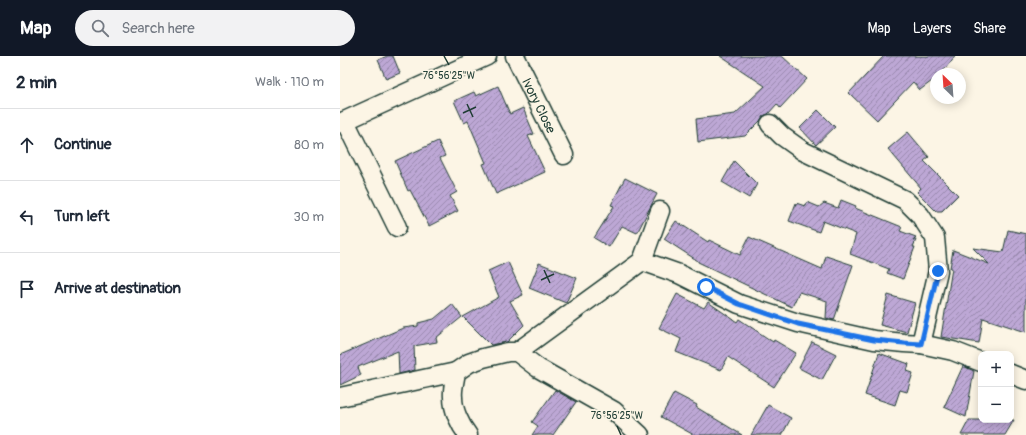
<!DOCTYPE html>
<html lang="en">
<head>
<meta charset="utf-8">
<style>
  body { margin:0; font-family:Pangolin,sans-serif; background:#f2f2f3; color:#1f2937 }
  .controls { position:absolute; right:12px; bottom:12px; display:grid; overflow:hidden; border-radius:8px; box-shadow:0 2px 10px #0003 }
  .controls button { width:36px; height:36px; display:grid; place-items:center; padding:0; border:0; border-bottom:1px solid #e0e1e3; background:#fff; color:#1f2937; font:20px sans-serif }
  .compass { position:absolute; left:590px; top:12px; width:36px; height:36px; border-radius:50%; background:#fff; box-shadow:0 2px 10px #0003; rotate:335deg }
  .stop { position:absolute; width:12px; height:12px; margin:-9px; border:3px solid #1a73e8; border-radius:50%; background:#fff }
  .stop.end { background:#1a73e8; border-color:#fff; box-shadow:0 1px 4px #0008 }
  .list { margin:0; padding:0; list-style:none }
  h2 { display:flex; justify-content:space-between; align-items:center; height:52px; margin:0; padding:0 16px; font-size:17px }
  h2 small { font-size:13px; font-weight:400; color:#747a83 }
  .list li { display:grid; grid-template-columns:26px 1fr auto; gap:12px; align-items:center; box-sizing:border-box; height:72px; padding:0 16px; border-top:1px solid #e0e1e3 }
  .list b { display:block; font-size:15px; white-space:nowrap }
  .list em { font-size:13px; font-style:normal; color:#747a83 }
  .icon { flex:none; width:22px; height:22px; fill:none; stroke:currentColor; stroke-width:2; stroke-linecap:round; stroke-linejoin:round }
  .map { position:relative; flex:none; width:686px; height:379px; overflow:hidden }
  header { display:flex; align-items:center; gap:24px; box-sizing:border-box; height:56px; padding:0 20px; background:#111827; color:#fff }
  header strong { font-size:19px }
  nav { display:flex; gap:22px; margin-inline-start:auto; font-size:14px }
  .search { width:280px; height:36px; background:#f2f2f3; display:flex; align-items:center; gap:10px; box-sizing:border-box; padding:0 14px; border-radius:22px; color:#747a83; font-size:15px }
  main { display:flex }
  aside { flex:1; background:#fff }
  .map>svg:first-child { display:block }
  .building { fill:url(#building-hatch); stroke:#1f3d34 }
  .lines { fill:none; stroke-linecap:round; stroke-linejoin:round }
  .minor-casing { stroke:#1f3d34; stroke-width:21 }
  .minor { stroke:#fcf5e5; stroke-width:18 }
  .route { stroke:#1a73e8; stroke-width:5 }
  .ticks { fill:none; stroke:#1f3d34; stroke-width:1.5 }
  .labels { text-anchor:middle; stroke-width:3.5; stroke-linejoin:round; paint-order:stroke }
  .street-label { font-size:13px; fill:#1f3d34; stroke:#fcf5e5 }
  .ticks-label { font-size:10px; text-anchor:middle; fill:#1f3d34; stroke:#fcf5e5; stroke-width:3.5; stroke-linejoin:round; paint-order:stroke }
</style>
</head>
<body>
<header>
<strong>Map</strong>
<div class="search"><svg class="icon" aria-label="search" viewBox="0 0 24 24"><circle cx="10" cy="10" r="6"/><path d="M15 15l6 6"/></svg>Search here</div>
<nav><a>Map</a><a>Layers</a><a>Share</a></nav>
</header>
<main>
<aside>
<h2>2 min<small>Walk · 110 m</small></h2>
<ul class="list">
<li><svg class="icon" aria-label="ahead" viewBox="0 0 24 24"><path d="M12 20V5M6 11l6-6 6 6"/></svg><div><b>Continue</b></div><em>80 m</em></li>
<li><svg class="icon" aria-label="left" viewBox="0 0 24 24"><path d="M17 20v-9H6M10 6l-5 5 5 5"/></svg><div><b>Turn left</b></div><em>30 m</em></li>
<li><svg class="icon" aria-label="arrive" viewBox="0 0 24 24"><path d="M6 21V4h12l-3 4 3 4H6"/></svg><div><b>Arrive at destination</b></div></li>
</ul>
</aside>
<div class="map">
<svg width="686" height="379" viewBox="0 0 686 379">
  <defs>
    <pattern id="building-hatch" width="6" height="6" patternUnits="userSpaceOnUse"><rect width="6" height="6" fill="#bda7d5"/><path d="M-1 1l2-2M0 6l6-6M5 7l2-2" fill="none" stroke="#9989ae"/></pattern>
  </defs>
  <rect width="100%" height="100%" fill="#fcf5e5"/>
  <filter id="ink" filterUnits="userSpaceOnUse"><feTurbulence type="fractalNoise" baseFrequency=".025" numOctaves="2"/><feDisplacementMap in="SourceGraphic" scale="8" xChannelSelector="R" yChannelSelector="G"/><feConvolveMatrix kernelMatrix="1 2 1 2 8 2 1 2 1" color-interpolation-filters="sRGB"/></filter>
  <g filter="url(#ink)">
    <g class="building">
      <path d="M47,0H53L60,17L46,23L38,4Z"/>
      <path d="M380,0H442L467,23L440,52L437,48L428,58L423,60L420,65L405,80L358,86L356,63L395,58L425,30Z"/>
      <path d="M544,0H615L601,18H596V22L580,34L573,26L537,64L509,37Z"/>
      <path d="M158,30L170,58L183,52L194,78L188,80L205,116L156,138L143,108L146,107L128,65L124,67L114,45L134,36L136,40Z"/>
      <path d="M478,54L495,71L476,89L460,72Z"/>
      <path d="M568,76L589,101L584,105L618,139L602,155H596L577,136L581,132L548,93Z"/>
      <path d="M98,85L105,100L100,102L117,136L110,140L118,155L89,170L70,134L68,135L55,105Z"/>
      <path d="M394,105L417,128L409,142L382,126Z"/>
      <path d="M285,122L317,138L297,177L282,170L269,191L254,182L274,150L271,149Z"/>
      <path d="M501,144L516,150L515,152L562,171L560,175L576,181L573,184H576L573,191H575L563,223L547,217L549,213L510,198L516,178L483,165L479,176L449,165L456,147L465,150L467,146L479,151L484,147L498,152Z"/>
      <path d="M336,165L368,186L369,184L400,199L409,181L482,213L486,200L513,209L494,264L486,262L487,245L459,236L452,251L358,206V205L324,183Z"/>
      <path d="M668,174L686,178V276L643,262L639,287L601,281L612,212H610L613,194L649,208L633,192L663,196Z"/>
      <path d="M168,206L183,239L170,245L184,269L167,286L151,289L123,261L159,241L148,215Z"/>
      <path d="M199,207L237,222L226,247L189,232Z"/>
      <path d="M337,238L364,252L368,246L397,266L399,263L433,286L434,284L456,297L434,331L388,301L381,314L336,296L341,283L319,272Z"/>
      <path d="M548,239L575,247L567,276L540,269Z"/>
      <path d="M112,248L122,261L96,282L97,286L74,290L75,314L59,318L58,295L18,311L21,319L0,329V299L63,272L78,270V267L94,263Z"/>
      <path d="M472,286L496,298L482,324L459,312Z"/>
      <path d="M539,297L569,308L567,315L573,317L567,336L560,334L555,349L525,339Z"/>
      <path d="M623,310L634,315L626,361L604,351Z"/>
      <path d="M215,334L236,346L213,379H192L198,370L192,366Z"/>
      <path d="M334,337L357,349L356,351L402,379H354L321,361Z"/>
      <path d="M428,349L451,362L442,379H411Z"/>
      <path d="M629,364H674L665,379H621Z"/>
    </g>
    <g class="lines">
      <defs>
        <g id="minor">
          <path id="s1" d="M175,0L224,99"/>
          <path d="M5,65L57,171"/>
          <path d="M0,67L147,0"/>
          <path d="M430,68L442,80L463,95L565,144L580,159L595,182L598,215L581,288"/>
          <path d="M302,205L320,155"/>
          <path d="M177,296L302,205L339,218L399,248L458,267L534,284L564,287L581,288L613,295L641,306"/>
          <path d="M671,318L686,324"/>
          <path d="M0,341L116,316"/>
          <path d="M128,379C120,369 113,354 113,341C112,333 115,324 116,316L129,307L143,302L168,296H177L198,312L274,355L300,379"/>
        </g>
      </defs>
      <use href="#minor" class="minor-casing"/>
      <use href="#minor" class="minor"/>
    </g>
  </g>
  <g class="lines" filter="url(#ink)">
    <path class="route" d="M366,231L399,248L458,268L534,284L564,287L581,288L598,215"/>
  </g>
  <path class="ticks" d="M104,0L109,9M127,48L133,61M123,57L136,51M204,214L210,227M201,224L214,218M277,370L281,379"/>
  <g class="labels">
    <g class="street-label">
      <text dy="5" stroke="none"><textPath href="#s1" startOffset="55">Ivory Close</textPath></text>
    </g>
  </g>
  <g class="ticks-label">
    <text x="109" y="23">76°56'25"W</text>
    <text x="277" y="363">76°56'25"W</text>
  </g>
</svg>
<div class="controls">
<button>+</button>
<button>−</button>
</div>
<svg class="compass" viewBox="-18 -18 36 36"><path d="M0-13l5 13h-10z" fill="#e53935"/><path d="M0 13l5-13h-10z" fill="#747a83"/></svg>
<div class="stop" style="left:366px;top:231px"></div>
<div class="stop end" style="left:598px;top:215px"></div>
</div>
</main>
</body>
</html>
